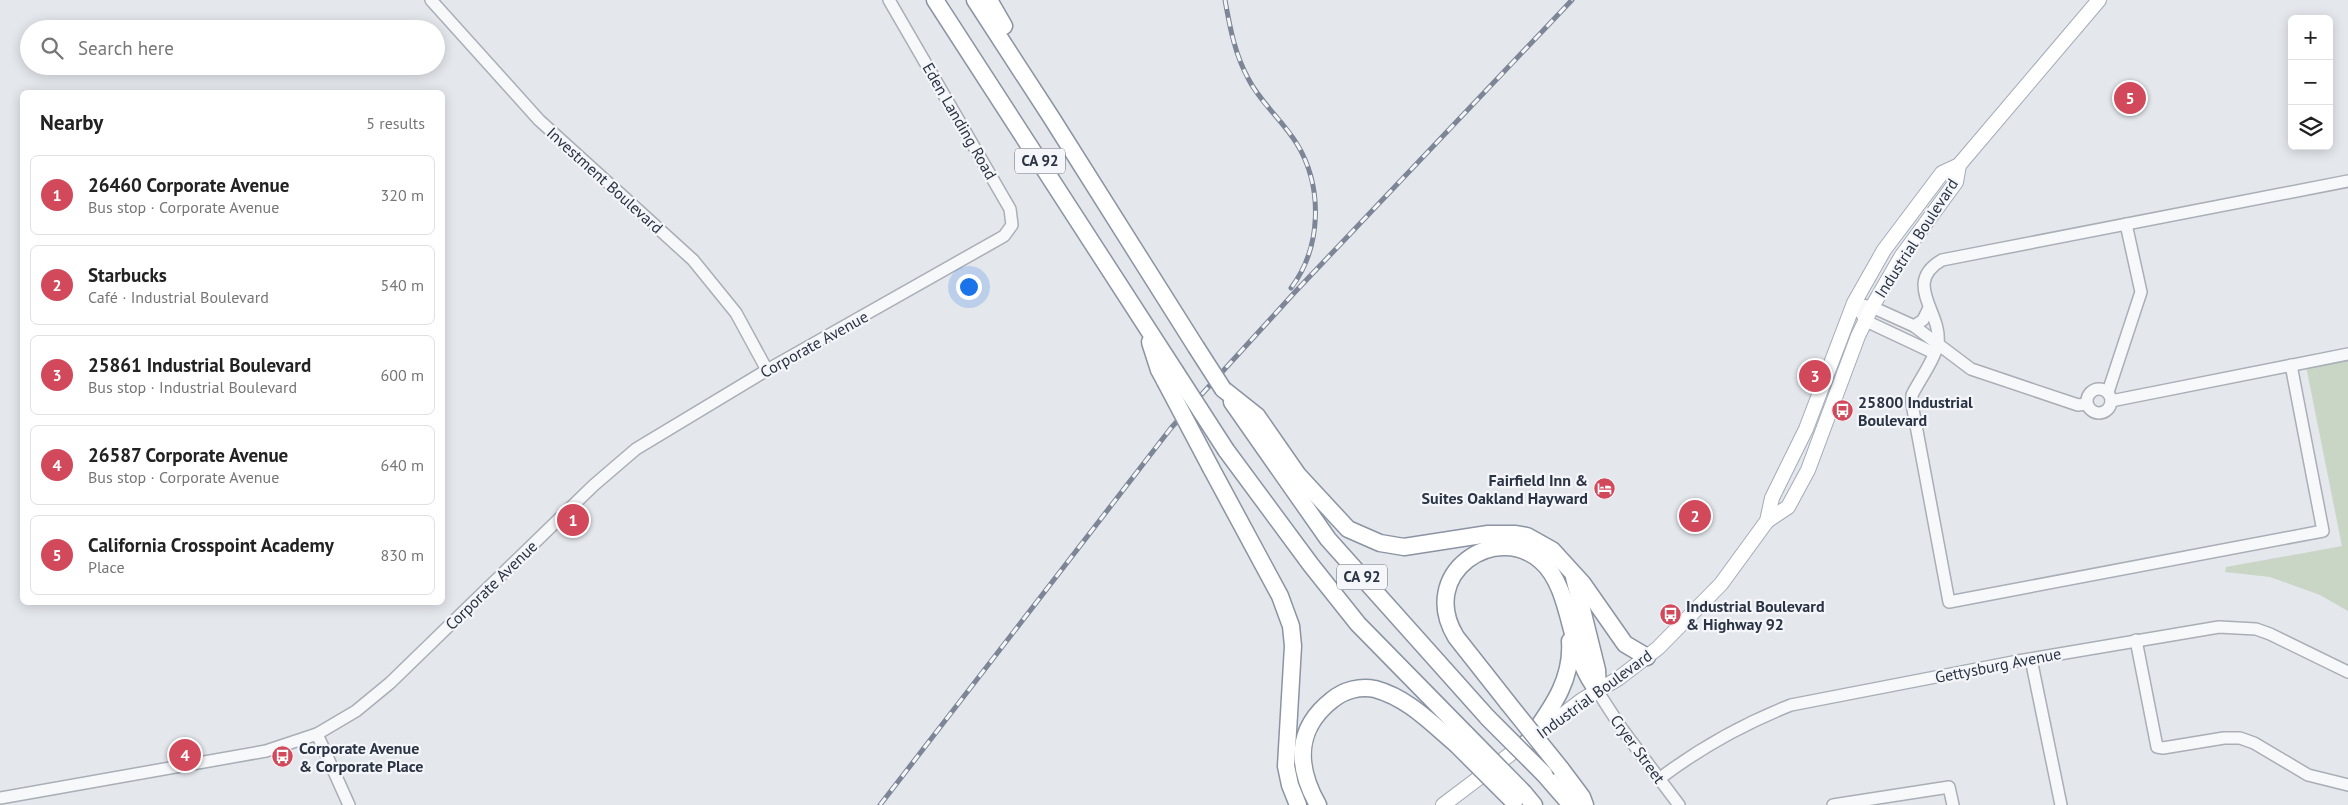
<!DOCTYPE html>
<html lang="en">
<head>
<meta charset="utf-8">
<style>
  body { margin:0; font-family:"PT Sans",sans-serif; background:#f2f2f2; color:#222 }
  .controls { position:absolute; right:15px; top:15px; display:grid; overflow:hidden; border-radius:8px; box-shadow:0 2px 12px #0003 }
  .controls button { width:45px; height:45px; display:grid; place-items:center; padding:0; border:0; border-bottom:1px solid #e0e0e0; background:#fff; color:#222; font:25px sans-serif }
  .you { position:absolute; left:968px; top:286px; width:18px; height:18px; margin:-12px; border:4px solid #fff; border-radius:50%; background:#1a73e8; box-shadow:0 0 0 8px #1a73e833 }
  .badge { display:grid; place-items:center; width:32px; height:32px; border-radius:50%; background:#d1495b; color:#fff; font-size:16px; font-weight:700 }
  .pin { position:absolute; translate:-50% -50%; border:2px solid #fff; box-shadow:0 1px 5px #0006 }
  .list { margin:0; padding:0; list-style:none }
  h2 { display:flex; justify-content:space-between; align-items:center; height:65px; margin:0; padding:0 20px; font-size:21px }
  h2 small { font-size:16px; font-weight:400; color:#767676 }
  .list li { display:grid; grid-template-columns:32px 1fr auto; gap:15px; align-items:center; box-sizing:border-box; height:80px; margin:0 10px 10px; padding:0 10px; border:1px solid #e0e0e0; border-radius:8px }
  .list b { display:block; font-size:19px; white-space:nowrap }
  .list p { margin:0; font-size:16px; white-space:nowrap; color:#767676 }
  .list em { font-size:16px; font-style:normal; color:#767676 }
  .icon { flex:none; width:28px; height:28px; fill:none; stroke:currentColor; stroke-width:2; stroke-linecap:round; stroke-linejoin:round }
  .map { position:relative; flex:none; width:2348px; height:805px; overflow:hidden }
  .search { position:absolute; background:#fff; box-shadow:0 2px 12px #0003; left:20px; top:20px; width:425px; height:55px; display:flex; align-items:center; gap:12px; box-sizing:border-box; padding:0 18px; border-radius:28px; color:#767676; font-size:19px }
  .panel { position:absolute; background:#fff; box-shadow:0 2px 12px #0003; left:20px; top:90px; width:425px; height:515px; border-radius:8px }
  .map>svg:first-child { display:block }
  .green { fill:#c9d6c5 }
  .lines { fill:none; stroke-linecap:round; stroke-linejoin:round }
  .minor-casing { stroke:#a9aeb7; stroke-width:14 }
  .major-casing { stroke:#a3abb8; stroke-width:16 }
  .highway-casing { stroke:#8b94a3; stroke-width:19 }
  .minor { stroke:#f7f8fa; stroke-width:11 }
  .major { stroke:#fff; stroke-width:14 }
  .highway { stroke:#fff; stroke-width:16 }
  .rail-casing { stroke:#7d8696; stroke-width:5 }
  .rail { stroke:#f4f6f9; stroke-width:3; stroke-dasharray:9; stroke-linecap:butt }
  .highway-bridge-casing { stroke:#8b94a3; stroke-width:19; stroke-linecap:butt }
  .highway-bridge { stroke:#fff; stroke-width:16 }
  .labels { text-anchor:middle; stroke-width:4.5; stroke-linejoin:round; paint-order:stroke }
  .shield { fill:#f4f6f9; stroke:#676e7b; stroke-width:1 }
  .shield-label { font-size:15px; font-weight:bold; fill:#2b3445 }
  .street-label { font-size:16px; fill:#2b3445; stroke:#f4f6f9 }
  .poi-label { font-size:16px; font-weight:bold; fill:#2b3445; stroke:#f4f6f9; text-anchor:start }
</style>
</head>
<body>
<div class="map">
<svg width="2348" height="805" viewBox="0 0 2348 805">
  <rect width="100%" height="100%" fill="#e4e7ec"/>
  <path class="green" d="M2348,357V611L2320,595L2270,577L2225,572L2226,567L2342,546L2306,366Z"/>
  <g class="lines">
    <defs>
      <g id="minor">
        <path d="M431,0L539,120L693,260L736,313L767,370"/>
        <path d="M1854,303L1872,307L1914,326L1971,369L2078,405L2087,404"/>
        <path d="M1854,303L1866,321L1934,353"/>
        <path d="M1914,326L1923,320L1929,308"/>
        <path d="M2291,365L2323,531L1949,602L1912,404V395C1919,381 1936,357 1938,343C1942,312 1902,283 1942,260L2348,181"/>
        <circle cx="2099" cy="401" r="12"/>
        <path d="M2108,392L2141,292L2126,224"/>
        <path d="M2111,401L2348,354"/>
        <path d="M2136,640L2157,747L2163,748L2224,738H2240L2254,743L2308,775L2348,785"/>
        <path d="M2031,659L2061,805"/>
        <path d="M1598,692L1622,729L1679,805"/>
        <path d="M317,734L349,805"/>
        <path d="M1659,779C1701,747 1743,724 1791,705L2018,661L2219,627L2256,629L2270,634L2348,672"/>
        <path d="M0,798L266,751L317,734L356,711L390,683L594,485L636,449L767,370L1004,236L1012,225L1010,209L889,0"/>
        <path d="M1833,805L1949,787L1953,805"/>
      </g>
      <g id="major">
        <path d="M1767,521L1788,507L1808,470L1858,336L1872,307L1901,257L1956,182L1959,165"/>
        <path d="M1443,805L1582,700L1619,678L1658,648L1721,584L1767,521L1772,498L1806,429L1854,303L1884,250L1942,173L1959,165L2099,0"/>
      </g>
      <g id="highway">
        <path d="M935,0L1175,371"/>
        <path d="M975,0L1051,117L1196,347"/>
        <path d="M989,0L1004,26"/>
        <path d="M1150,342L1159,370L1165,381"/>
        <path d="M1223,389L1257,416L1298,475L1348,529L1380,543L1404,547L1488,534H1516L1527,536L1552,550L1583,584L1625,644L1647,657"/>
        <path d="M1232,402L1328,539L1488,718"/>
        <path d="M1226,450L1311,565L1358,624L1467,735"/>
        <path d="M1211,468L1280,596L1291,626L1293,646L1286,766L1290,785L1298,805"/>
        <path d="M1574,577L1597,670L1598,690"/>
        <path d="M1508,703L1456,637C1417,573 1496,521 1541,561C1570,586 1569,643 1588,676C1591,682 1595,687 1598,692"/>
        <path d="M1527,743C1549,711 1573,682 1570,641"/>
        <path d="M1561,769L1582,797L1585,805"/>
        <path d="M1544,774L1571,805"/>
        <path d="M1524,793L1534,805"/>
        <path d="M1318,805C1296,766 1295,729 1332,700C1344,690 1360,686 1375,689C1408,698 1431,723 1456,744"/>
      </g>
    </defs>
    <use href="#minor" class="minor-casing"/>
    <use href="#major" class="major-casing"/>
    <use href="#highway" class="highway-casing"/>
    <use href="#minor" class="minor"/>
    <use href="#major" class="major"/>
    <use href="#highway" class="highway"/>
    <defs>
      <g id="rail">
        <path d="M1225,0C1230,28 1235,55 1249,80C1261,103 1283,121 1297,144C1323,187 1322,247 1291,288"/>
        <path d="M880,805L1171,428L1295,292L1572,0"/>
      </g>
    </defs>
    <use href="#rail" class="rail-casing"/>
    <use href="#rail" class="rail"/>
    <defs>
      <g id="highway-bridge">
        <path d="M1196,347L1223,389"/>
        <path d="M1175,371L1226,450"/>
        <path d="M1165,381L1211,468"/>
        <path d="M1508,703L1561,769"/>
        <path d="M1488,718L1544,774"/>
        <path d="M1467,735L1524,793"/>
        <path d="M1456,744L1514,802"/>
      </g>
    </defs>
    <use href="#highway-bridge" class="highway-bridge-casing"/>
    <use href="#highway-bridge" class="highway-bridge"/>
  </g>
  <defs>
    <symbol id="bus-disc" viewBox="-11 -11 22 22"><circle r="9.5" fill="#d1495b" stroke="#f4f6f9"/><path d="M-5-6H5V4H4V6H2V4H-2V6H-4V4H-5ZM-3.5-4V0h7V-4ZM-3.5 1.2v1.5H-2V1.2ZM2 1.2v1.5H3.5V1.2Z" fill="#fff"/></symbol>
    <symbol id="hotel-disc" viewBox="-11 -11 22 22"><circle r="9.5" fill="#d1495b" stroke="#f4f6f9"/><path d="M-6-4.5h1.5V1H6V5H4.5V3h-9V5H-6ZM-4 0a1.8 1.8 0 1 1 3.6 0ZM.5 0V-2.5h3Q6-2.5 6 0Z" fill="#fff"/></symbol>
  </defs>
  <g fill-rule="evenodd">
    <use href="#bus-disc" x="1830" y="398" width="25" height="25"/>
    <use href="#hotel-disc" x="1592" y="476" width="25" height="25"/>
    <use href="#bus-disc" x="1658" y="602" width="25" height="25"/>
    <use href="#bus-disc" x="270" y="744" width="25" height="25"/>
  </g>
  <g class="labels">
    <g class="shield">
      <rect x="1015" y="148.5" width="50" height="25" rx="4"/>
      <rect x="1337" y="564.5" width="50" height="25" rx="4"/>
    </g>
    <g class="shield-label">
      <text x="1040" y="166">CA 92</text>
      <text x="1362" y="582">CA 92</text>
    </g>
    <g class="street-label">
      <text transform="translate(960 121) rotate(60)" y="6">Eden Landing Road</text>
      <text transform="translate(605 180) rotate(42)" y="6">Investment Boulevard</text>
      <text transform="translate(1916 238) rotate(-57)" y="6">Industrial Boulevard</text>
      <text transform="translate(814 344) rotate(-29)" y="6">Corporate Avenue</text>
      <text transform="translate(491 585) rotate(-44)" y="6">Corporate Avenue</text>
      <text transform="translate(1998 665) rotate(-11)" y="6">Gettysburg Avenue</text>
      <text transform="translate(1594 694) rotate(-36)" y="6">Industrial Boulevard</text>
      <text transform="translate(1638 749) rotate(54)" y="6">Cryer Street</text>
    </g>
    <g class="poi-label">
      <text x="1858" y="408">25800 Industrial<tspan x="1858" dy="18">Boulevard</tspan></text>
      <text x="1588" y="486" text-anchor="end">Fairfield Inn &amp;<tspan x="1588" dy="18">Suites Oakland Hayward</tspan></text>
      <text x="1686" y="612">Industrial Boulevard<tspan x="1686" dy="18">&amp; Highway 92</tspan></text>
      <text x="299" y="754">Corporate Avenue<tspan x="299" dy="18">&amp; Corporate Place</tspan></text>
    </g>
  </g>
</svg>
<div class="controls">
<button>+</button>
<button>−</button>
<button><svg class="icon" aria-label="layers" viewBox="0 0 24 24"><path d="M12 4l9 5-9 5-9-5zM3 14l9 5 9-5"/></svg></button>
</div>
<div class="you"></div>
<div class="pin badge" style="left:573px;top:520px">1</div>
<div class="pin badge" style="left:1695px;top:516px">2</div>
<div class="pin badge" style="left:1815px;top:376px">3</div>
<div class="pin badge" style="left:185px;top:755px">4</div>
<div class="pin badge" style="left:2130px;top:98px">5</div>
<div class="search"><svg class="icon" aria-label="search" viewBox="0 0 24 24"><circle cx="10" cy="10" r="6"/><path d="M15 15l6 6"/></svg>Search here</div>
<section class="panel">
<h2>Nearby<small>5 results</small></h2>
<ul class="list">
<li><span class="badge">1</span><div><b>26460 Corporate Avenue</b><p>Bus stop · Corporate Avenue</p></div><em>320 m</em></li>
<li><span class="badge">2</span><div><b>Starbucks</b><p>Café · Industrial Boulevard</p></div><em>540 m</em></li>
<li><span class="badge">3</span><div><b>25861 Industrial Boulevard</b><p>Bus stop · Industrial Boulevard</p></div><em>600 m</em></li>
<li><span class="badge">4</span><div><b>26587 Corporate Avenue</b><p>Bus stop · Corporate Avenue</p></div><em>640 m</em></li>
<li><span class="badge">5</span><div><b>California Crosspoint Academy</b><p>Place</p></div><em>830 m</em></li>
</ul>
</section>
</div>
</body>
</html>
